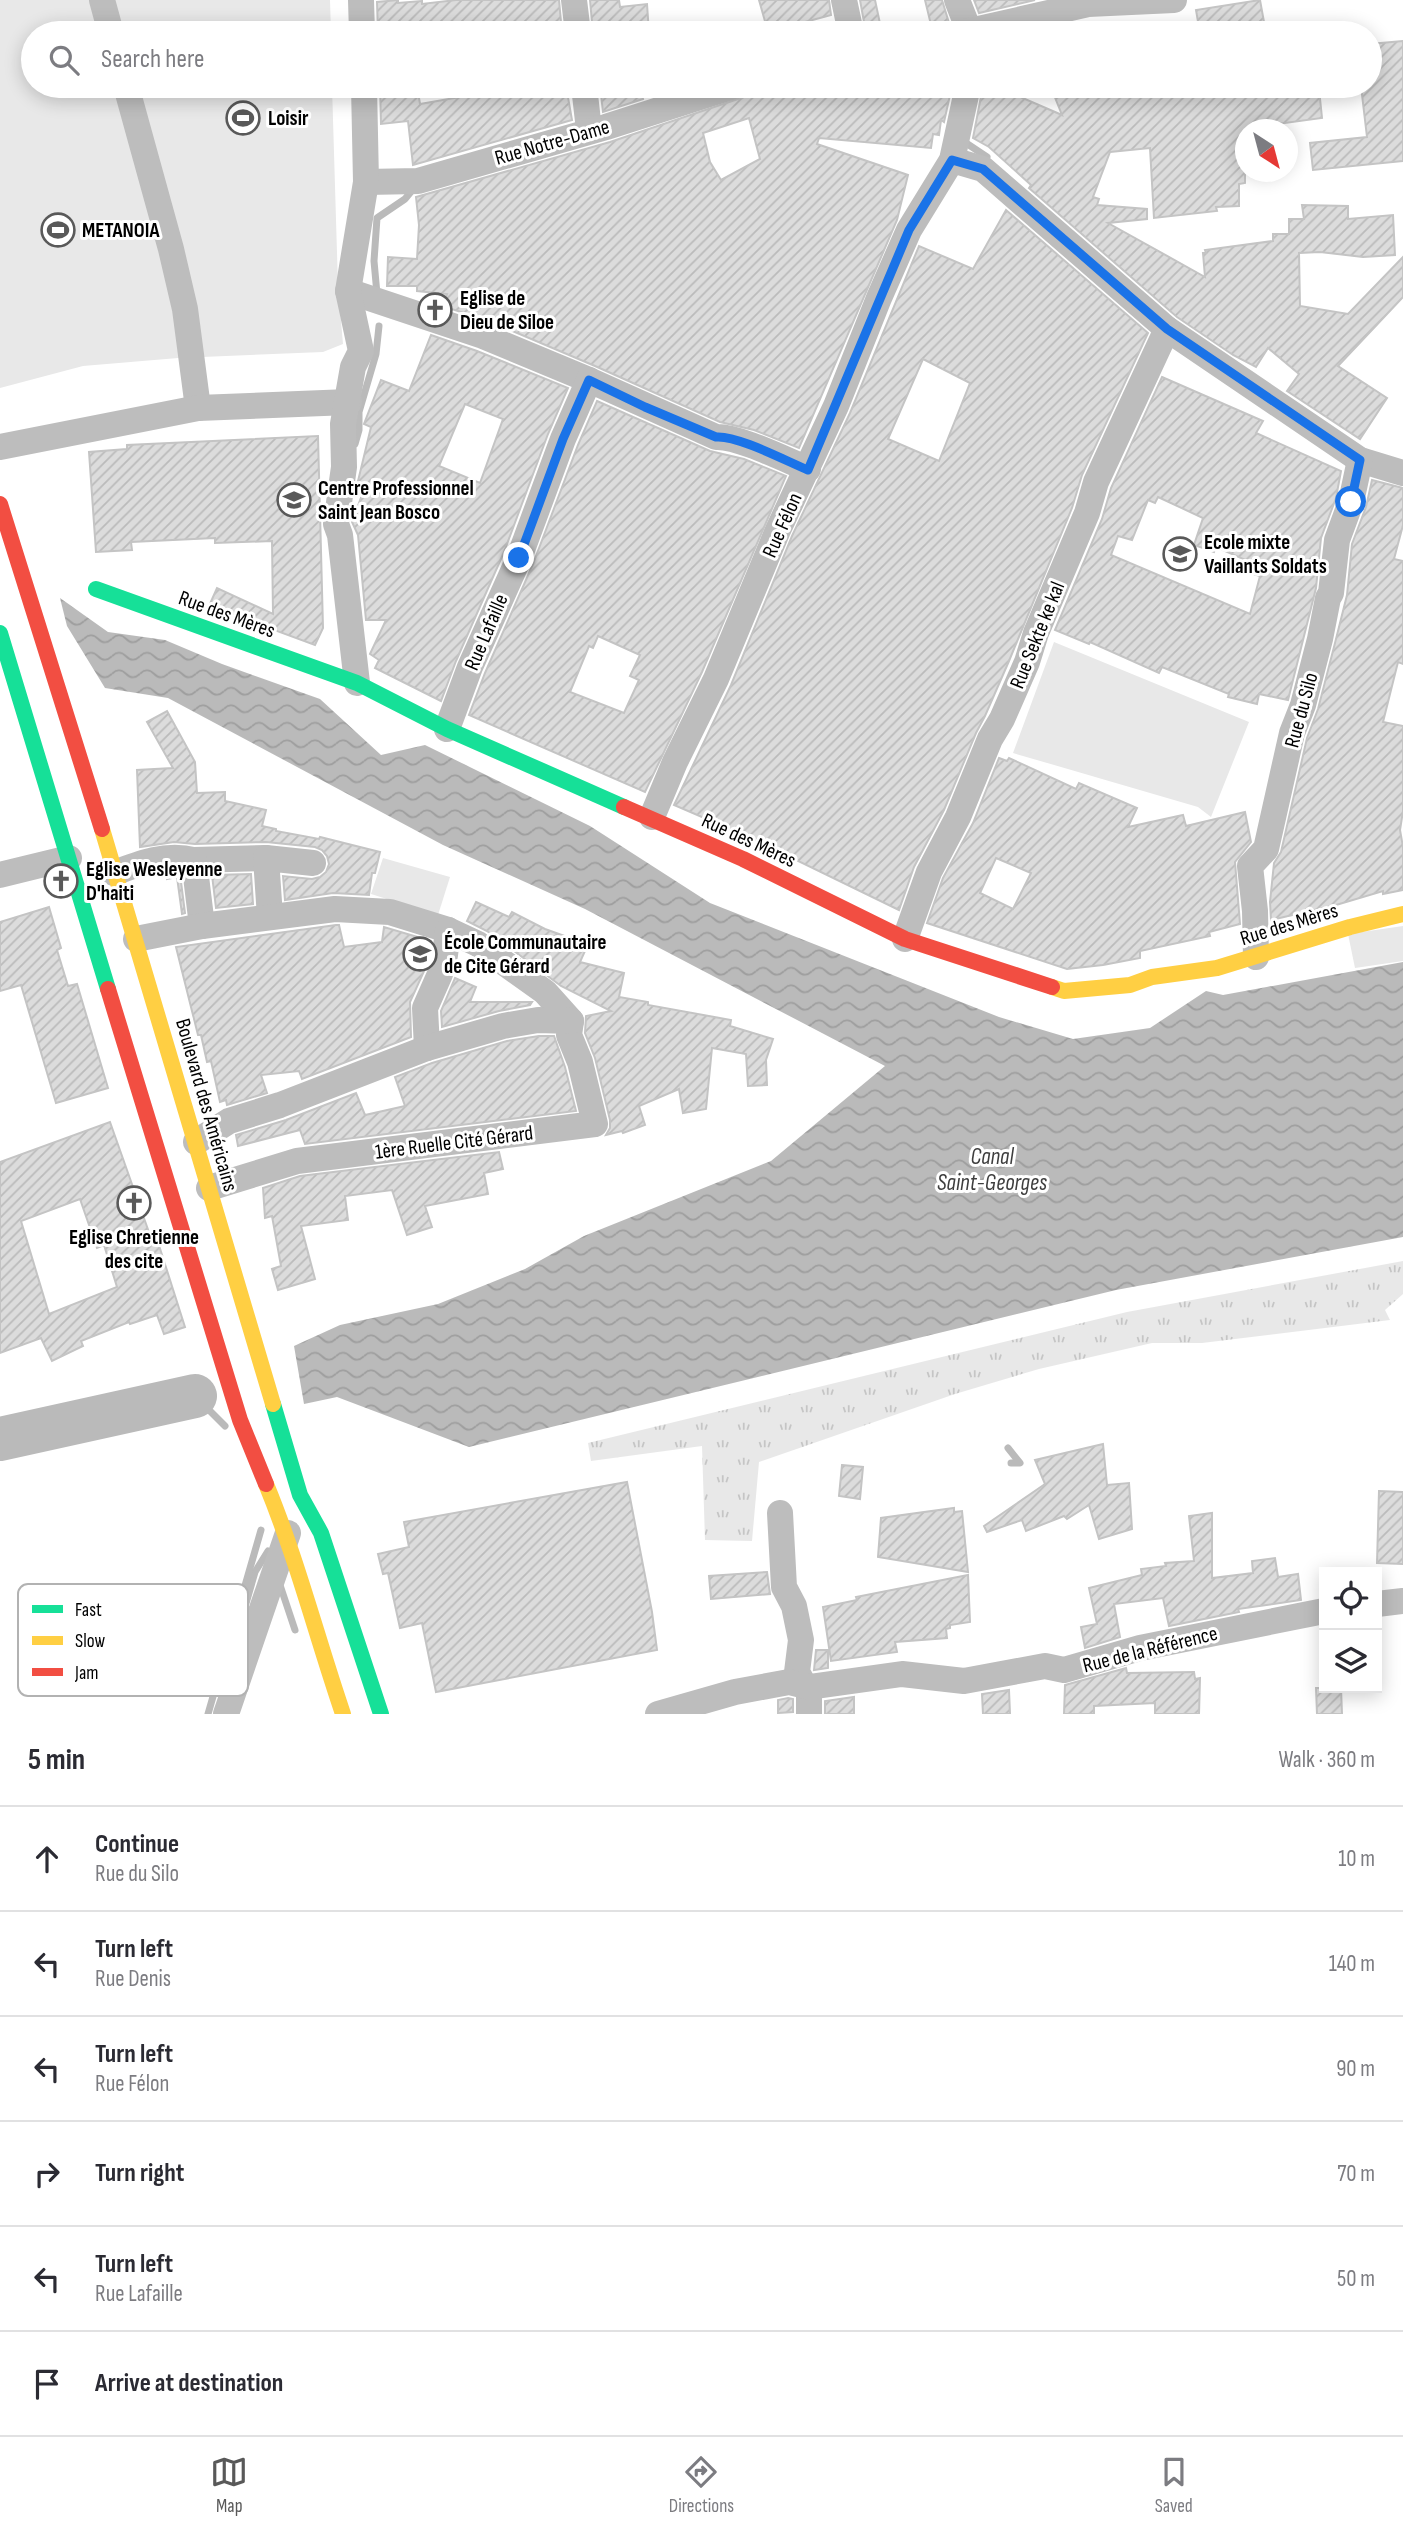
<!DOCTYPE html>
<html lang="en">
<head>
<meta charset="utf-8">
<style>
  body { margin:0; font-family:"Sofia Sans Condensed",sans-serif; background:#f7f7f7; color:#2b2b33 }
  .controls { position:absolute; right:21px; bottom:21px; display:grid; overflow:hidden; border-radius:0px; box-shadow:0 4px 18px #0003 }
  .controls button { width:63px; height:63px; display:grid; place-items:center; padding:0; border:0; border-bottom:2px solid #e1e1e2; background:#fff; color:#2b2b33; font:35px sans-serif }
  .compass { position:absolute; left:1235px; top:119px; width:63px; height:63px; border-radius:50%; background:#fff; box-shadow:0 4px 18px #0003; rotate:144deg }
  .stop { position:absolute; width:21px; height:21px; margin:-16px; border:5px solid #1a73e8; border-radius:50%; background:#fff }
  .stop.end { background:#1a73e8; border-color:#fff; box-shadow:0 2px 7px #0008 }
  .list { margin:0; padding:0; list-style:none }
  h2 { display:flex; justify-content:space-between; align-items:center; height:91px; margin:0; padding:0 28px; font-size:30px }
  h2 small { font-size:23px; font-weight:400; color:#7c7c81 }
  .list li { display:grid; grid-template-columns:46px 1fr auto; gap:21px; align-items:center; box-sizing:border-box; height:105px; padding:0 28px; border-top:2px solid #e1e1e2 }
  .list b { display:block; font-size:26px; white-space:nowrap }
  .list p { margin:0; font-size:23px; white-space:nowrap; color:#7c7c81 }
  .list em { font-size:23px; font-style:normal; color:#7c7c81 }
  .icon { flex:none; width:38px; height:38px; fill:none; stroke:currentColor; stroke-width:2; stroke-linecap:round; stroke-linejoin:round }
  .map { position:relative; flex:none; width:1403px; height:1714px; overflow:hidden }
  .search { position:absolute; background:#fff; box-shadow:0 4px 18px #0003; left:21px; right:21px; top:21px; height:77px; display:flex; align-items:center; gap:18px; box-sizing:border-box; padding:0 24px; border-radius:38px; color:#7c7c81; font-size:26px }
  .sheet { height:721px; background:#fff }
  nav { display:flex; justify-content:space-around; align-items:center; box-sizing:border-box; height:98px; border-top:2px solid #e1e1e2; background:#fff; font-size:19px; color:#7c7c81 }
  nav a { display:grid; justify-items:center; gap:4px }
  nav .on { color:#595959 }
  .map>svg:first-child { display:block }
  .grass { fill:url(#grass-tufts) }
  .green { fill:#e8e8e8 }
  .water { fill:url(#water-waves) }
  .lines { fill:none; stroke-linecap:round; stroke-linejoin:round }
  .stream { stroke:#bababa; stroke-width:7 }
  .river { stroke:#bababa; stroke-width:44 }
  .building { fill:url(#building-hatch); stroke:#c4c4c4; stroke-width:2; fill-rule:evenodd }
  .street { stroke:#bdbdbd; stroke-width:26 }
  .fast { stroke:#16e098; stroke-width:16 }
  .slow { stroke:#ffcf43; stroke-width:16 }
  .jam { stroke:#f24e42; stroke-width:16 }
  .route { stroke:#1a73e8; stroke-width:9 }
  .labels { text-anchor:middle; stroke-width:6; stroke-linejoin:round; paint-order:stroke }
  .poi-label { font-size:21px; font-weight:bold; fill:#000; stroke:#fff; text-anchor:start }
  .street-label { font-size:21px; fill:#000; stroke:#fff }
  .water-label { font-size:23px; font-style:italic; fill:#3e3e3e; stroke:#fff }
  .key { fill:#fff; stroke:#b2b2b2; stroke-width:2 }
  .key-label { font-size:19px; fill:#000 }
</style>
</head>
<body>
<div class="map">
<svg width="1403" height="1714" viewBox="0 0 1403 1714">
  <defs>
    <pattern id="grass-tufts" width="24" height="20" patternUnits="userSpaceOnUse" patternTransform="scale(1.75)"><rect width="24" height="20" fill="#e8e8e8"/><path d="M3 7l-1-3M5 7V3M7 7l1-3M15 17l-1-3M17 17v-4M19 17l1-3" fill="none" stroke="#c5c5c5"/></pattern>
    <pattern id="water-waves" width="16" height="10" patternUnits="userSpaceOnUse" patternTransform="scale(1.75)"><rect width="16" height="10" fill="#bababa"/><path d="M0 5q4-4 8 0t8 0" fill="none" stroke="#9e9e9e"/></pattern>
    <pattern id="building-hatch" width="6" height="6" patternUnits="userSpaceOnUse" patternTransform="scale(1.75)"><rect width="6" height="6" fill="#dcdcdc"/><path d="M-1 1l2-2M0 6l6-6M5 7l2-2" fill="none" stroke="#bbb"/></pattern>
  </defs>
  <rect width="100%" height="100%" fill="#fff"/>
  <path class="grass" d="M1403,1261V1294L1385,1310L1390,1320L1202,1343H1152L1039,1369L955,1394L759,1462L752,1541L705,1540L702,1446L591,1461L588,1443L1127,1312Z"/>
  <g class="green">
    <path d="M0,0H330L331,33H33V86H332L338,286L343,344L323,352L178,358L83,366L0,388Z"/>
    <path d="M1054,642L1249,722L1211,817L1198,807L1013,753Z"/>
    <path d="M383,858L450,877L438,915L371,894Z"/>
    <path d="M1403,926V961L1355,968L1348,934Z"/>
  </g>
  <path class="water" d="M60,598L108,632L165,640L222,664L320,699L381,755L425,745L590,826L710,903L999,1017L1073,1039L1150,1028L1206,991L1223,995L1403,962V1237L1116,1290L469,1447L337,1397L304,1404L294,1346L340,1325L438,1304L525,1269L584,1236L771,1161L885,1066L585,909L443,845L168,698L105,688L67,626Z"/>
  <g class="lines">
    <g class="stream">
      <path d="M966,143L987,157"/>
      <path d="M377,294L374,261L377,218L405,199L414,188"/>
      <path d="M355,444L359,430V412L376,354L379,326"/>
      <path d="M195,1396L225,1426"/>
      <path d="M1008,1448L1020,1463H1011"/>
      <path d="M279,1582L295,1630"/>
      <path d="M225,1676L255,1572L268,1551"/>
      <path d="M208,1714L261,1530"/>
    </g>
    <path class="river" d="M0,1439L195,1396"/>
  </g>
  <g class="building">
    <path d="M398,0V3L422,1V4L456,0H559L562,33H378L377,2Z"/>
    <path d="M590,0H619L620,7L647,4L649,33H593Z"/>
    <path d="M759,0H829L831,15L768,32Z"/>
    <path d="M860,0H875L882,33H866Z"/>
    <path d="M925,0H942L949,23L946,33H933Z"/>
    <path d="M974,0H1035L979,13Z"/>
    <path d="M1260,0L1266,33H1200L1196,10Z"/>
    <path d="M1403,41V161L1313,170L1310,143L1367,137L1361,86H1370V44Z"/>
    <path d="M380,86H417L420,104L466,96L465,86H566L572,120L413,165L408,121L381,124Z"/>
    <path d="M600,86H616L617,90L640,86L643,99L603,112Z"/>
    <path d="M804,86H863L864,89L952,86L944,122L941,120L939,135L933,134L931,148L819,138L817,144L908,175L897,220L799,448L754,430L720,422L595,366L489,321L442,306L447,294L417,291V286H387L388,257L417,259L419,225L416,197L610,142L744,97L766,92L767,94L804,88ZM749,118L760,159L721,180L710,162L703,133Z"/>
    <path d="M983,86H995L1062,115L1054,95L1084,86L1085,90L1138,88V91L1192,88L1191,86H1296L1297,91L1319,89L1322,118L1263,126L1264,130H1245V183L1239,184V206L1216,207L1217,211L1154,218L1150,148L1110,152L1093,197L1099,199L1097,205L1147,209V219L1108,223L1205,277L1203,253H1206L1205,250L1273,241V234H1289V219H1304L1302,205L1348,206V219L1393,215L1395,255L1363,257L1320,252L1299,253L1300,306L1348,314L1403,257V297L1338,366L1387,398L1360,439L1287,391L1299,374L1268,348L1256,367L1233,355L1177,317L1029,188L1031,185L989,147L973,138Z"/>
    <path d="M1006,210L1148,333L1082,475L1072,508L1009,661L985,716L976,733L944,810L914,867L899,910L753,839L674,805L731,685L792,536L850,413L919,246L973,269ZM923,359L970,383L939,461L888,439Z"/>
    <path d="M431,335L477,351L568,388L548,434L504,552L456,661L441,701L375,668L379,660L370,654L386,620H366L358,535L352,522L366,484L358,481L371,427L364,424L381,380L409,391ZM465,404L503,419L480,483L439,466Z"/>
    <path d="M1162,377L1263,421L1256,433L1341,471L1336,498L1321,538L1316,588L1288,700L1259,694L1257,704L1228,697L1229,694L1162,667L1159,673L1090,642L1089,644L1055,630L1102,519L1111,488ZM1158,497L1203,518L1194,545L1214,552L1216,547L1255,564L1253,574L1260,576L1250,614L1111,555L1118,536L1132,540L1148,500L1155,503Z"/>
    <path d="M597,401L710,451L744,459L786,476L702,672L645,792L469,715L485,673L533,564L578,445ZM598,636L640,655L630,676L639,680L624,713L570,692L589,646L593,648Z"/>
    <path d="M318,436L323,628L315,645L209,606L217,588L273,614L272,541L215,543V538L131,542L132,550L96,552L89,452L127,449V445Z"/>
    <path d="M1372,480L1403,488V525L1394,559L1403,561V664L1398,662L1383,722L1403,726V811L1400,830L1403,847V890L1383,894V891L1336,905L1271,920L1270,902L1274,863L1281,852L1307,738L1318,709L1335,643L1347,595L1352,544L1366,507Z"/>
    <path d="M167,711L195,762L197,793L225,792V801L266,810L262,826L276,829V831L319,839L320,837L380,852L375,873H372L369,895L333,893L285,900L283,876L312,879L320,877L326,872L329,864L327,856L322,850L315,847L266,842L195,844L174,842L140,847L137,770L173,768L147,722Z"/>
    <path d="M999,758L1007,761L1009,758L1076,789L1079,783L1137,808L1128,827L1183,815L1186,826L1245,812L1251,842L1235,862L1240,924L1209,932L1210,936L1140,951V958L1103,965L1067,969L927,923L943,878L973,823ZM996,858L1031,873L1013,909L980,893Z"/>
    <path d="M166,874H180L185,913L182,914L177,877L167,879Z"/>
    <path d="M251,874L253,904L216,908L212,875Z"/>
    <path d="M476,902L509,917L512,912L545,929L570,938L569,942L585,951L580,962L624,973L619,997L648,1002V1005L731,1020L730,1026L773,1039L766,1060L767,1085L748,1086L746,1054L712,1048L706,1109L683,1113L679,1089L639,1106L645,1125L623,1133L622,1131L606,1135L610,1128V1120L595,1058L585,1033L586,1016L611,1011L561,986L487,931L467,921Z"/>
    <path d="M49,907L61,948L57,950L68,986L77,984L108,1088L56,1103L21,985L0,991V922Z"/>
    <path d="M336,925H339L344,947L382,942L384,927L431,941L425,969L410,1002L411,1037L302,1079L299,1071L261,1075L267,1093L227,1105L226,1100L220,1102L211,1061L207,1062L201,1035H198L176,947Z"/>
    <path d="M455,978L476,987L470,1002H532L530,1005L499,1011L442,1027L441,1011Z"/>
    <path d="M539,1036H554L565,1067L576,1111L305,1144L300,1130L238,1146L236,1135L286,1120L356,1093L365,1115L405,1106L395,1077L432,1063L507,1041Z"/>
    <path d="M110,1122L151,1238L156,1236L185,1327L164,1334L157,1315L130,1324L129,1322L81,1341L83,1346L52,1361L41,1338L0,1353V1162ZM80,1199L97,1248L104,1245L117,1287L49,1314L21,1221Z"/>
    <path d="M499,1152L503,1169L484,1173L488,1194L425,1206L432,1227L407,1235L392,1190L345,1196L348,1220L301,1226L315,1279L278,1290L272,1269L281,1266L272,1216L265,1218L263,1188L300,1176Z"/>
    <path d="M1103,1444L1107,1485L1129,1483L1132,1529L1099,1539L1089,1505L1067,1519L1064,1516L1026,1531L1022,1520L987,1532L984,1526L1045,1484L1035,1460Z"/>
    <path d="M842,1465L863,1467L860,1499L839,1496Z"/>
    <path d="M627,1482L652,1612L657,1650L436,1692L422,1623L400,1628L388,1573L383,1574L378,1554L409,1547L404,1522Z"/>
    <path d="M1379,1491L1403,1492V1564L1377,1563Z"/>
    <path d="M954,1508V1512L962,1511L968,1572L878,1557L881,1518Z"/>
    <path d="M1212,1513V1578L1253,1573L1252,1561L1275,1558L1278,1577L1298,1574L1301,1600L1238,1609L1239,1612L1169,1626L1163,1598L1114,1604L1120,1637L1085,1648L1081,1627L1097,1624L1089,1588L1142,1575L1141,1569L1166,1566L1165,1563L1194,1561L1189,1516Z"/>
    <path d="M767,1572L770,1594L711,1599L709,1576Z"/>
    <path d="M968,1575L970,1622L950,1625V1628L946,1629L947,1638L895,1642L897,1652L831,1661L823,1607L857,1600L856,1597Z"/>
    <path d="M816,1650H828V1668L814,1670Z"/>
    <path d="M1126,1668L1127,1673L1194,1672L1195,1679L1200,1678L1199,1714H1155V1703L1094,1706V1714H1064L1065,1685Z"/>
    <path d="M1316,1688H1341L1342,1714H1317Z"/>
    <path d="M1009,1690L1010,1714H983L982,1694Z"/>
    <path d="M854,1697V1714H825V1701Z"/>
    <path d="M788,1698L793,1699V1712L778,1713V1700Z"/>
  </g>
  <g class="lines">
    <g class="street">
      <path d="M102,0L111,33"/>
      <path d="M361,0L362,33"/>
      <path d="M574,0L578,33"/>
      <path d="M844,0L851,33"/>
      <path d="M957,0L970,33"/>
      <path d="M961,33L1088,4L1174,0"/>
      <path d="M126,86L171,249L185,309L198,408"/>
      <path d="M584,86L589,130"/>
      <path d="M952,160L983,169L1167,329L1360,460L1403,473"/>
      <path d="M366,182L418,181L606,127L734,86"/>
      <path d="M348,291L483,336L589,380L716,437C738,436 786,460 808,469"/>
      <path d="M0,447L198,408L349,402"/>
      <path d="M357,683L340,535L336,524L344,467L343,424L353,367L361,351L348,291L366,182L364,86"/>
      <path d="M447,729L470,667L519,558L563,439L589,380"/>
      <path d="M652,817L675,762L716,679L778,530L836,406L879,298L909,230L952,160L968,86"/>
      <path d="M194,860L266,858"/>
      <path d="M114,873C140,863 166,853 194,860L202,926"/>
      <path d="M0,875L69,858"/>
      <path d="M270,917L266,858L313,863"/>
      <path d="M136,939L202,926L335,909L390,912L448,930L478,944L545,992L571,1021L569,1035L580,1062L595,1124L297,1161L209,1188"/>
      <path d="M905,939L929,872L958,817L990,739L1002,719L1027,662L1036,633L1087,513L1096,482L1167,329"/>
      <path d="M1256,957L1255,911L1250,866L1266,849L1292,733L1303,705L1320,639L1328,598L1331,593L1337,540L1351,502L1360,460"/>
      <path d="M427,1048L425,1008L440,974L445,955L448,930"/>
      <path d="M196,1142L229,1121L280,1105L427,1048L503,1026L538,1020L571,1021"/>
      <path d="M780,1513L784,1587L794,1606L801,1640L797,1672L804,1685L809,1687V1714"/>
      <path d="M1377,1604L1403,1601"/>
      <path d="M226,1714L288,1533"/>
      <path d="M658,1714L735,1692L789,1682L809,1687L902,1674L964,1681L1045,1666L1064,1670L1140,1648L1324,1611"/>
    </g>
    <g class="fast">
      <path d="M96,589L357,683L447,729L624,807"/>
      <path d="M0,633L108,989"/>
      <path d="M273,1404L300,1495L321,1533L381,1714"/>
    </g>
    <g class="slow">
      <path d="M102,829L273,1404"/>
      <path d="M1052,987L1064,991L1130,985L1152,977L1217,968L1350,927L1403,914"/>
      <path d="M266,1484C297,1559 317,1638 343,1714"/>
    </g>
    <g class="jam">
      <path d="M0,504L102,829"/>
      <path d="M624,807L743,859L905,939L1052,987"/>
      <path d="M108,989L240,1420L266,1484"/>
    </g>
  </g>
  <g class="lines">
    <path class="route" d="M519,558L563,439L589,380L645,407L716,437C737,435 786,461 808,470L909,230L952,160L983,169L1167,329L1360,460L1351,502"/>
  </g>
  <defs>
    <symbol id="stadium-ring" viewBox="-11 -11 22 22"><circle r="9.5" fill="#fff" stroke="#595959" stroke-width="1.5"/><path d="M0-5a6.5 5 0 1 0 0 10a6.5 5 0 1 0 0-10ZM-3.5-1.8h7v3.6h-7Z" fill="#595959"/></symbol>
    <symbol id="church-ring" viewBox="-11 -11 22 22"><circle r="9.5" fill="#fff" stroke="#595959" stroke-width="1.5"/><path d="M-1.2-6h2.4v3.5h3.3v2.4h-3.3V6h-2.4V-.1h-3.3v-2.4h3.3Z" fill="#595959"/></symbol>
    <symbol id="school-ring" viewBox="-11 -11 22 22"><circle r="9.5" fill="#fff" stroke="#595959" stroke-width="1.5"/><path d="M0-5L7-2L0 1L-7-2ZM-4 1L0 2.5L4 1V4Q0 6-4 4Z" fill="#595959"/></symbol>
  </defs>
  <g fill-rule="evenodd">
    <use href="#stadium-ring" x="224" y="99" width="38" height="38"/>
    <use href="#stadium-ring" x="39" y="211" width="38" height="38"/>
    <use href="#church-ring" x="416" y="291" width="38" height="38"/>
    <use href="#school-ring" x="275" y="481" width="38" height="38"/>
    <use href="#school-ring" x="1161" y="535" width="38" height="38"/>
    <use href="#church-ring" x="42" y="862" width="38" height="38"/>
    <use href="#school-ring" x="401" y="935" width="38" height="38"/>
    <use href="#church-ring" x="115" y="1184" width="38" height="38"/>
  </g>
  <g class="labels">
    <g class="poi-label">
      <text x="268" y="125">Loisir</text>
      <text x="82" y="237">METANOIA</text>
      <text x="460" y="305">Eglise de<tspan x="460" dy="24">Dieu de Siloe</tspan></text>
      <text x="318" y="495">Centre Professionnel<tspan x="318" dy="24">Saint Jean Bosco</tspan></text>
      <text x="1204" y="549">Ecole mixte<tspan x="1204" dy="24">Vaillants Soldats</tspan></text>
      <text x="86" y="876">Eglise Wesleyenne<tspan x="86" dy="24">D'haiti</tspan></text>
      <text x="444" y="949">École Communautaire<tspan x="444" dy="24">de Cite Gérard</tspan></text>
      <text x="134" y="1244" text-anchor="middle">Eglise Chretienne<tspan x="134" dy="24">des cite</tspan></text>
    </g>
    <g class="street-label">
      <text transform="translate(552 142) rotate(-16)" y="7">Rue Notre-Dame</text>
      <text transform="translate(782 525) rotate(-66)" y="7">Rue Félon</text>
      <text transform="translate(227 614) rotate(20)" y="7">Rue des Mères</text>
      <text transform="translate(486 632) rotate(-67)" y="7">Rue Lafaille</text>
      <text transform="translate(1037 635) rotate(-68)" y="7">Rue Sekte ke kal</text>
      <text transform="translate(1301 710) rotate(-75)" y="7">Rue du Silo</text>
      <text transform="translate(749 840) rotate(25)" y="7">Rue des Mères</text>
      <text transform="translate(1289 924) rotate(-17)" y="7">Rue des Mères</text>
      <text transform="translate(207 1105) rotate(74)" y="7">Boulevard des Américains</text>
      <text transform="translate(454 1142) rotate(-7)" y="7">1ère Ruelle Cité Gérard</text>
      <text transform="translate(1150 1649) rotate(-14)" y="7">Rue de la Référence</text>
    </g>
    <g class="water-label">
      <text x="992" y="1164">Canal<tspan x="992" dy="26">Saint-Georges</tspan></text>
    </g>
  </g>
  <rect x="18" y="1584" width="230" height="112" rx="10" class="key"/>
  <rect x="32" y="1605" width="31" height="8" fill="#16e098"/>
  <rect x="32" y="1636" width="31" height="9" fill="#ffcf43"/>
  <rect x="32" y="1668" width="31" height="8" fill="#f24e42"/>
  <g class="key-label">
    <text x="75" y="1616">Fast</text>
    <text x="75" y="1647">Slow</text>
    <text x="75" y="1679">Jam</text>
  </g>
</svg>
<div class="controls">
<button><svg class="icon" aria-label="locate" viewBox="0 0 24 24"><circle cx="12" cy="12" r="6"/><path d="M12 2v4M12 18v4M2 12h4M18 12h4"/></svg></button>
<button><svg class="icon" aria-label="layers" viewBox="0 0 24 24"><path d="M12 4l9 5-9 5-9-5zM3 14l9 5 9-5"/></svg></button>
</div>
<svg class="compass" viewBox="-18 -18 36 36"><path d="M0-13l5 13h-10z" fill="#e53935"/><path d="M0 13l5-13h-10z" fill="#7c7c81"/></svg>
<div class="stop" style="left:1351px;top:502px"></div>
<div class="stop end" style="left:519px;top:558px"></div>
<div class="search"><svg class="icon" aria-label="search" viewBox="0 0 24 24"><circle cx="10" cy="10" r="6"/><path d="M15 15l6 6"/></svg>Search here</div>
</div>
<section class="sheet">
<h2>5 min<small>Walk · 360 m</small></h2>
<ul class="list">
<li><svg class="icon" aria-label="ahead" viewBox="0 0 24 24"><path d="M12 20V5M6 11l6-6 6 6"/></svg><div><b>Continue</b><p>Rue du Silo</p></div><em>10 m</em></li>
<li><svg class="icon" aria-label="left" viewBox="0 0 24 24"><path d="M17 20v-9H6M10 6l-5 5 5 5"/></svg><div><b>Turn left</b><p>Rue Denis</p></div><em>140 m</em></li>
<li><svg class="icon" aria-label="left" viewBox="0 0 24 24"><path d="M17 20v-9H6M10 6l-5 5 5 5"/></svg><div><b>Turn left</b><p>Rue Félon</p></div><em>90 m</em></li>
<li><svg class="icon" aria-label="right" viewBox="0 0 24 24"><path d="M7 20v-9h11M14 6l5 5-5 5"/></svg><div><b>Turn right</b></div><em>70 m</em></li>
<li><svg class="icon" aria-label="left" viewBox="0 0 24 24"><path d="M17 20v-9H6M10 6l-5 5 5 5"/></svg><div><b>Turn left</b><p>Rue Lafaille</p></div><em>50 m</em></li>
<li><svg class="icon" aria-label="arrive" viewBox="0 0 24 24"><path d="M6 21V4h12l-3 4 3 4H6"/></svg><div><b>Arrive at destination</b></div></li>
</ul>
</section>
<nav>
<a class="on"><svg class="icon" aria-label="map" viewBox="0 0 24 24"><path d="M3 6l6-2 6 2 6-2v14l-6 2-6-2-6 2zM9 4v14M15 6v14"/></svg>Map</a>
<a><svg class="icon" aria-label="directions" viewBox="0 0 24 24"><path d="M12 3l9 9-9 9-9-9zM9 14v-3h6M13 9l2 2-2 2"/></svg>Directions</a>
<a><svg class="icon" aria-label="saved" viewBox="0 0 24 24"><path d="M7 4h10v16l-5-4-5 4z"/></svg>Saved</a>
</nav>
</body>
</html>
